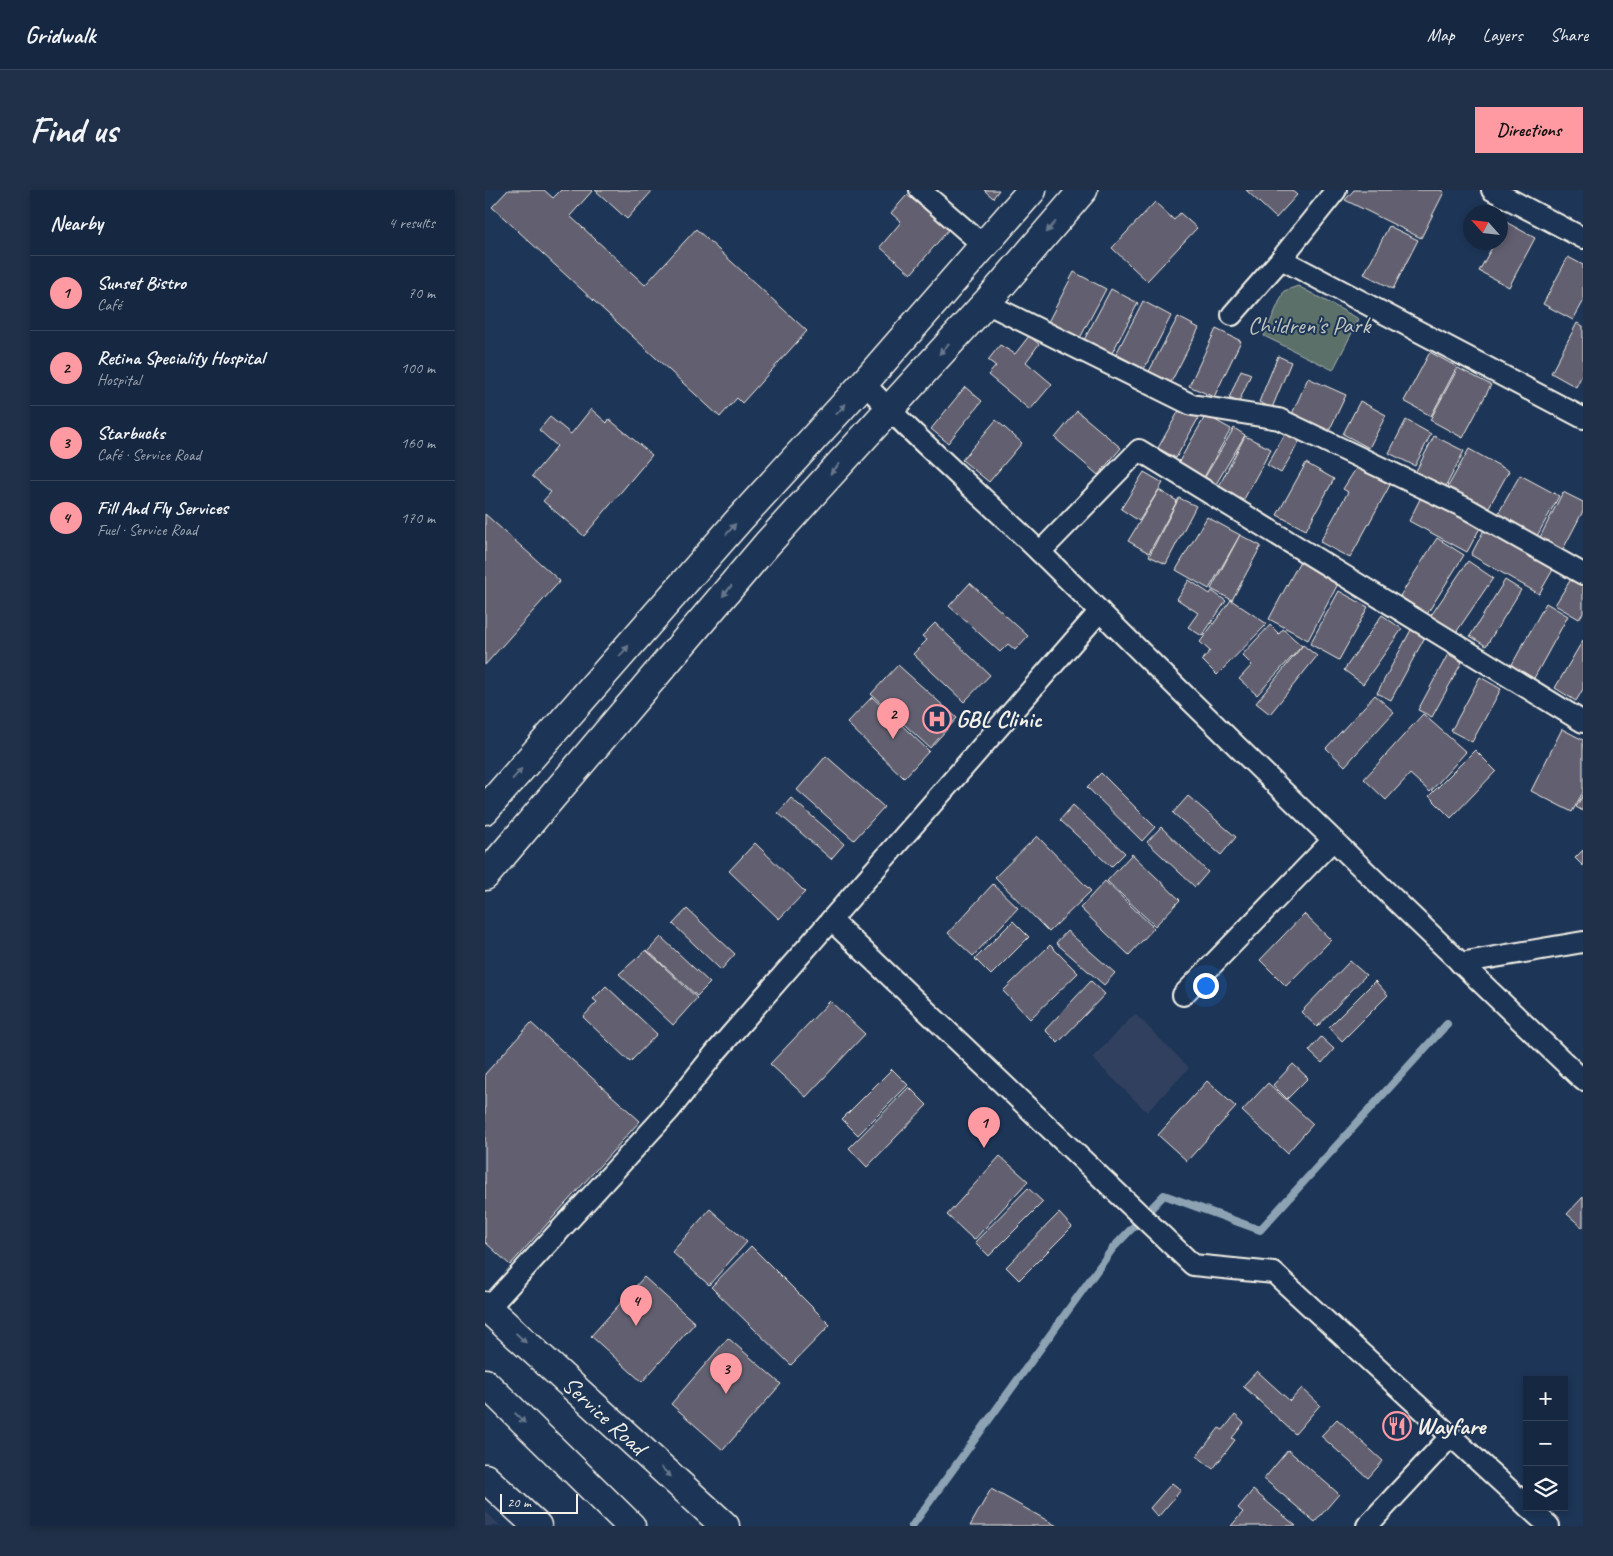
<!DOCTYPE html>
<html lang="en">
<head>
<meta charset="utf-8">
<style>
  body { margin:0; font-family:Caveat,sans-serif; background:#1f3048; color:#f1f3f6 }
  .controls { position:absolute; right:15px; bottom:15px; display:grid; overflow:hidden; border-radius:0px; box-shadow:0 2px 8px #0003 }
  .controls button { width:45px; height:45px; display:grid; place-items:center; padding:0; border:0; border-bottom:1px solid #35445a; background:#162841; color:#f1f3f6; font:25px sans-serif }
  .compass { position:absolute; left:978px; top:15px; width:45px; height:45px; border-radius:50%; background:#162841; box-shadow:0 2px 8px #0003; rotate:297deg }
  .scale { position:absolute; left:15px; bottom:12px; width:78px; box-sizing:border-box; padding-left:5px; border:2px solid #f4f1e8; border-top:0; font-size:14px; line-height:18px; white-space:nowrap; color:#f4f1e8; -webkit-text-stroke:4px #1d3557; paint-order:stroke }
  .you { position:absolute; left:720px; top:795px; width:18px; height:18px; margin:-12px; border:4px solid #fff; border-radius:50%; background:#1a73e8; box-shadow:0 0 0 8px #1a73e833 }
  .badge { display:grid; place-items:center; width:32px; height:32px; border-radius:50%; background:#ff9aa2; color:#111; font-size:16px; font-weight:700 }
  .pin { position:absolute; translate:-50% -41px; filter:drop-shadow(0 1px 2px #0008) }
  .pin::after { content:''; position:absolute; top:26px; width:18px; height:15px; background:inherit; clip-path:polygon(0 0,100% 0,50% 100%) }
  .list { margin:0; padding:0; list-style:none }
  h2 { display:flex; justify-content:space-between; align-items:center; height:65px; margin:0; padding:0 20px; font-size:21px }
  h2 small { font-size:16px; font-weight:400; color:#9ea6b1 }
  .list li { display:grid; grid-template-columns:32px 1fr auto; gap:15px; align-items:center; box-sizing:border-box; height:75px; padding:0 20px; border-top:1px solid #35445a }
  .list b { display:block; font-size:19px; white-space:nowrap }
  .list p { margin:0; font-size:16px; white-space:nowrap; color:#9ea6b1 }
  .list em { font-size:16px; font-style:normal; color:#9ea6b1 }
  .icon { flex:none; width:28px; height:28px; fill:none; stroke:currentColor; stroke-width:2; stroke-linecap:round; stroke-linejoin:round }
  .map { position:relative; flex:none; width:1098px; height:1336px; overflow:hidden; border-radius:0px }
  header { display:flex; align-items:center; gap:30px; box-sizing:border-box; height:70px; padding:0 25px; background:#162841; border-bottom:1px solid #35445a }
  header strong { font-size:24px }
  nav { display:flex; gap:28px; margin-inline-start:auto; font-size:18px }
  .intro { display:flex; align-items:center; justify-content:space-between; box-sizing:border-box; height:120px; padding:0 30px }
  h1 { margin:0; font-size:35px }
  .button { padding:12px 22px; border-radius:0px; background:#ff9aa2; color:#111; font-size:18px; font-weight:700 }
  main { display:flex; gap:30px; padding:0 30px }
  aside { flex:1; background:#162841; border-radius:0px; box-shadow:0 2px 8px #0003 }
  .map>svg:first-child { display:block }
  .built { fill:#32415e }
  .green { fill:#5c6f6b; stroke:#a8b0aa }
  .lines { fill:none; stroke-linecap:round; stroke-linejoin:round }
  .stream { stroke:#8da3b3; stroke-width:8 }
  .building { fill:#625e6f; stroke:#f4f1e8 }
  .street-casing { stroke:#f4f1e8; stroke-width:24 }
  .secondary-casing { stroke:#f4f1e8; stroke-width:31 }
  .street { stroke:#1d3557; stroke-width:20 }
  .secondary { stroke:#1d3557; stroke-width:28 }
  .oneway { fill:#68778a }
  .labels { text-anchor:middle; stroke-width:4; stroke-linejoin:round; paint-order:stroke }
  .park-label { font-size:24px; fill:#bfc4bc; stroke:#1d3557 }
  .poi-label { font-size:24px; font-weight:bold; fill:#f4f1e8; stroke:#1d3557; text-anchor:start }
  .street-label { font-size:24px; fill:#f4f1e8; stroke:#1d3557 }
</style>
</head>
<body>
<header>
<strong>Gridwalk</strong>
<nav><a>Map</a><a>Layers</a><a>Share</a></nav>
</header>
<div class="intro"><h1>Find us</h1><a class="button">Directions</a></div>
<main>
<aside>
<h2>Nearby<small>4 results</small></h2>
<ul class="list">
<li><span class="badge">1</span><div><b>Sunset Bistro</b><p>Café</p></div><em>70 m</em></li>
<li><span class="badge">2</span><div><b>Retina Speciality Hospital</b><p>Hospital</p></div><em>100 m</em></li>
<li><span class="badge">3</span><div><b>Starbucks</b><p>Café · Service Road</p></div><em>160 m</em></li>
<li><span class="badge">4</span><div><b>Fill And Fly Services</b><p>Fuel · Service Road</p></div><em>170 m</em></li>
</ul>
</aside>
<div class="map">
<svg width="1098" height="1336" viewBox="0 0 1098 1336">
  <rect width="100%" height="100%" fill="#1d3557"/>
  <filter id="ink" filterUnits="userSpaceOnUse"><feTurbulence type="fractalNoise" baseFrequency=".02" numOctaves="2"/><feDisplacementMap in="SourceGraphic" scale="10" xChannelSelector="R" yChannelSelector="G"/><feConvolveMatrix kernelMatrix="1 2 1 2 8 2 1 2 1" color-interpolation-filters="sRGB"/></filter>
  <g filter="url(#ink)">
    <g class="built">
      <path d="M650,824L704,878L662,922L607,868Z"/>
      <path d="M0,1321L15,1336H0Z"/>
    </g>
    <path class="green" d="M813,96L874,129L848,180L779,146L799,101Z"/>
    <g class="lines">
      <path class="stream" d="M427,1336L628,1058L679,1005L775,1040L962,834"/>
    </g>
    <g class="building">
      <path d="M23,0H59L68,8L76,0H108L85,26L160,95L211,39L322,141L257,213L252,208L235,227L7,17Z"/>
      <path d="M110,0H168L142,29Z"/>
      <path d="M499,0H514L508,8Z"/>
      <path d="M761,0H806L812,5L791,28Z"/>
      <path d="M869,0H955L959,2L936,48L860,10Z"/>
      <path d="M422,5L464,39L426,84L395,57L416,32L406,23Z"/>
      <path d="M670,12L689,30L695,23L712,38L662,91L627,58Z"/>
      <path d="M1021,32L1050,48L1024,97L994,81L1010,52H1016V42Z"/>
      <path d="M904,36L933,50L908,99L879,84Z"/>
      <path d="M1083,67L1098,75V112L1088,130L1058,114Z"/>
      <path d="M589,82L621,99L595,148L563,132Z"/>
      <path d="M626,99L653,113L626,165L599,150Z"/>
      <path d="M658,111L686,126L659,179L631,164Z"/>
      <path d="M693,127L714,138L684,196L662,185Z"/>
      <path d="M1092,133L1098,136V183L1091,197L1066,183Z"/>
      <path d="M731,139L756,151L729,207L704,196Z"/>
      <path d="M544,146L554,154L541,172L567,194L545,220L503,185L511,176L503,170L515,155L530,164Z"/>
      <path d="M945,162L972,177L946,226L919,211Z"/>
      <path d="M793,166L806,172L787,218L774,212Z"/>
      <path d="M973,178L1006,195L978,248L945,230Z"/>
      <path d="M756,180L766,184L754,212L744,208Z"/>
      <path d="M823,188L861,205L844,241L807,224Z"/>
      <path d="M480,197L497,211L463,253L446,239Z"/>
      <path d="M875,211L901,225L884,258L858,244Z"/>
      <path d="M696,217L714,227L691,268L673,258Z"/>
      <path d="M106,219L122,233L124,229L167,265L99,346L58,311L66,302L47,286L72,256L54,240L65,227L86,244Z"/>
      <path d="M592,221L636,258L613,285L570,248Z"/>
      <path d="M721,225L746,239L718,289L692,275Z"/>
      <path d="M511,230L537,253L504,292L477,270Z"/>
      <path d="M921,230L946,244L930,276L904,263Z"/>
      <path d="M804,237L818,245L796,283L782,275Z"/>
      <path d="M749,238L760,245L731,294L720,287Z"/>
      <path d="M760,246L786,259L758,311L733,298Z"/>
      <path d="M949,246L979,261L958,302L928,287Z"/>
      <path d="M984,259L1024,281L1000,324L960,302Z"/>
      <path d="M821,273L849,289L821,340L792,325Z"/>
      <path d="M872,277L905,295L865,368L835,352L863,302L858,299Z"/>
      <path d="M659,282L678,293L654,331L636,319Z"/>
      <path d="M1035,285L1074,306L1052,346L1013,324Z"/>
      <path d="M674,300L692,311L664,363L643,351Z"/>
      <path d="M1078,302L1098,312V321L1075,365L1052,353Z"/>
      <path d="M936,307L995,338L982,362L924,331Z"/>
      <path d="M694,308L711,316L681,374L664,366Z"/>
      <path d="M0,324L75,391L0,475Z"/>
      <path d="M722,327L755,345L724,399L691,380Z"/>
      <path d="M1001,336L1070,376L1054,404L986,365Z"/>
      <path d="M755,345L776,356L747,410L726,399Z"/>
      <path d="M952,348L979,365L942,424L915,406Z"/>
      <path d="M815,371L854,392L823,450L784,429Z"/>
      <path d="M983,371L1008,388L970,444L945,427Z"/>
      <path d="M1086,389L1098,396V423L1094,429L1070,415Z"/>
      <path d="M704,390L725,404L727,401L741,411L717,446L703,437L713,423L692,409Z"/>
      <path d="M1020,390L1036,400L1001,456L985,446Z"/>
      <path d="M485,393L543,446L530,460L523,454L515,462L464,416Z"/>
      <path d="M854,401L883,417L854,470L825,454Z"/>
      <path d="M746,410L782,434L732,485L717,470L725,461L715,452Z"/>
      <path d="M1061,413L1083,426L1048,490L1025,478Z"/>
      <path d="M897,425L917,439L878,494L859,480Z"/>
      <path d="M450,433L505,485L479,512L428,464L442,450L437,446Z"/>
      <path d="M785,435L794,444L798,439L817,456L772,505L754,489L767,475L757,465Z"/>
      <path d="M927,438L941,445L906,510L892,503Z"/>
      <path d="M1098,450V499L1091,511L1070,498Z"/>
      <path d="M818,455L832,466L785,524L771,513Z"/>
      <path d="M963,464L977,472L947,527L933,520Z"/>
      <path d="M413,475L472,528L445,558L386,504Z"/>
      <path d="M995,487L1016,499L987,552L966,541Z"/>
      <path d="M890,505L909,522L860,576L841,558Z"/>
      <path d="M387,507L444,561L419,588L362,533Z"/>
      <path d="M938,524L981,562L945,602L925,584L901,610L879,589Z"/>
      <path d="M1077,539L1098,550V602L1087,622L1046,601Z"/>
      <path d="M990,560L1011,581L966,628L944,606Z"/>
      <path d="M341,566L399,617L369,650L312,600Z"/>
      <path d="M616,583L670,637L657,651L602,597Z"/>
      <path d="M1098,605V621L1091,617Z"/>
      <path d="M703,606L751,647L736,665L688,623Z"/>
      <path d="M306,608L359,654L346,669L293,623Z"/>
      <path d="M588,615L640,663L626,677L575,630Z"/>
      <path d="M676,637L723,682L710,697L662,652Z"/>
      <path d="M552,646L606,701L564,742L510,687Z"/>
      <path d="M270,653L320,702L294,729L244,681Z"/>
      <path d="M1098,660V676L1090,668Z"/>
      <path d="M647,664L695,710L670,736L622,691Z"/>
      <path d="M620,691L669,738L644,765L595,718Z"/>
      <path d="M508,694L533,718L488,766L463,743Z"/>
      <path d="M202,719L250,764L236,780L188,734Z"/>
      <path d="M819,724L846,750L801,796L775,770Z"/>
      <path d="M528,731L544,747L506,785L490,769Z"/>
      <path d="M582,741L630,783L619,795L571,753Z"/>
      <path d="M176,747L225,793L212,806L163,761Z"/>
      <path d="M565,755L593,783L545,829L518,801Z"/>
      <path d="M161,760L212,808L188,835L134,784Z"/>
      <path d="M865,771L881,785L832,837L816,822Z"/>
      <path d="M606,791L620,804L573,853L560,840Z"/>
      <path d="M890,791L903,805L857,851L844,837Z"/>
      <path d="M121,796L172,844L145,872L98,827L112,812L108,809Z"/>
      <path d="M345,811L380,844L321,907L285,874Z"/>
      <path d="M46,833L155,931L25,1075L0,1052V884Z"/>
      <path d="M836,847L849,859L837,873L824,861Z"/>
      <path d="M808,874L823,888L802,909L788,895Z"/>
      <path d="M407,879L423,895L373,945L357,929Z"/>
      <path d="M722,891L751,917L702,971L673,945Z"/>
      <path d="M783,893L828,934L802,963L757,921Z"/>
      <path d="M424,897L442,915L382,977L364,958Z"/>
      <path d="M515,966L543,991L489,1050L462,1025Z"/>
      <path d="M543,998L558,1012L504,1066L490,1052Z"/>
      <path d="M1098,1007V1038L1082,1024Z"/>
      <path d="M225,1019L262,1052L224,1095L187,1062Z"/>
      <path d="M574,1023L587,1037L534,1090L521,1077Z"/>
      <path d="M266,1056L345,1135L306,1175L226,1097Z"/>
      <path d="M159,1087L210,1133L157,1192L106,1146Z"/>
      <path d="M243,1148L296,1194L238,1260L186,1214Z"/>
      <path d="M772,1181L805,1211L817,1198L835,1215L810,1244L758,1196Z"/>
      <path d="M750,1225L759,1233L747,1248L750,1250L728,1279L712,1266L734,1238L738,1240Z"/>
      <path d="M852,1229L898,1271L883,1288L836,1246Z"/>
      <path d="M803,1260L854,1304L830,1332L779,1289Z"/>
      <path d="M687,1293L696,1300L673,1327L665,1318Z"/>
      <path d="M506,1299L572,1336H485Z"/>
      <path d="M768,1300L811,1336H746L758,1322L753,1318Z"/>
    </g>
    <g class="lines">
      <defs>
        <g id="street">
          <path d="M435,0L499,56"/>
          <path d="M1007,0L1098,48"/>
          <path d="M796,69L1098,228"/>
          <path d="M501,113L707,215L794,229L981,318L1098,384"/>
          <path d="M747,125L796,69L851,0"/>
          <path d="M379,193C437,256 504,311 564,371C740,546 918,719 1098,890"/>
          <path d="M555,362L654,260L1098,532"/>
          <path d="M346,730L708,1075L789,1083L1042,1316"/>
          <path d="M975,773L1098,752"/>
          <path d="M698,805L848,650"/>
          <path d="M0,1122L184,921L230,863L615,421"/>
          <path d="M1043,1317L1064,1336"/>
          <path d="M882,1336L965,1247"/>
        </g>
        <g id="secondary">
          <path d="M0,620L254,330L379,193L547,0"/>
          <path d="M0,686L282,354L501,113L598,0"/>
          <path id="s1" d="M0,1116L240,1336"/>
          <path d="M0,1193L146,1336"/>
          <path d="M0,1288L52,1336"/>
        </g>
      </defs>
      <use href="#street" class="street-casing"/>
      <use href="#secondary" class="secondary-casing"/>
      <use href="#street" class="street"/>
      <use href="#secondary" class="secondary"/>
    </g>
    <defs><path id="oneway-solid" d="M-6-.8H1V-3.2L6.5 0L1 3.2V.8H-6Z" transform="scale(1.25)"/></defs>
    <g class="oneway">
      <use href="#oneway-solid" transform="translate(566 37) rotate(131)"/>
      <use href="#oneway-solid" transform="translate(459 159) rotate(133)"/>
      <use href="#oneway-solid" transform="translate(356 219) rotate(-48)"/>
      <use href="#oneway-solid" transform="translate(350 279) rotate(132)"/>
      <use href="#oneway-solid" transform="translate(246 339) rotate(-49)"/>
      <use href="#oneway-solid" transform="translate(242 401) rotate(130)"/>
      <use href="#oneway-solid" transform="translate(139 461) rotate(-49)"/>
      <use href="#oneway-solid" transform="translate(32 584) rotate(-49)"/>
      <use href="#oneway-solid" transform="translate(36 1148) rotate(43)"/>
      <use href="#oneway-solid" transform="translate(35 1228) rotate(45)"/>
      <use href="#oneway-solid" transform="translate(181 1282) rotate(43)"/>
    </g>
  </g>
  <defs>
    <symbol id="hospital-ring" viewBox="-11 -11 22 22"><circle r="9.5" fill="#1d3557" stroke="#ff9aa2" stroke-width="1.5"/><path d="M-5-5h3v3.5h4V-5h3V5h-3V1.5h-4V5h-3Z" fill="#ff9aa2"/></symbol>
    <symbol id="restaurant-ring" viewBox="-11 -11 22 22"><circle r="9.5" fill="#1d3557" stroke="#ff9aa2" stroke-width="1.5"/><path d="M-5-6h1v4h1v-4h1v4h1v-4h1v5L-1.5 .5V6h-2V.5L-5-1ZM5-6V6H3V1.5H1.5Q1.5-4 5-6Z" fill="#ff9aa2"/></symbol>
  </defs>
  <g fill-rule="evenodd">
    <use href="#hospital-ring" x="436" y="513" width="32" height="32"/>
    <use href="#restaurant-ring" x="896" y="1220" width="32" height="32"/>
  </g>
  <g class="labels">
    <g class="park-label">
      <text x="824" y="143">Children's Park</text>
    </g>
    <g class="poi-label">
      <text x="471" y="537">GBL Clinic</text>
      <text x="931" y="1244">Wayfare</text>
    </g>
    <g class="street-label">
      <text dy="8" stroke="none"><textPath href="#s1" startOffset="162">Service Road</textPath></text>
    </g>
  </g>
</svg>
<div class="controls">
<button>+</button>
<button>−</button>
<button><svg class="icon" aria-label="layers" viewBox="0 0 24 24"><path d="M12 4l9 5-9 5-9-5zM3 14l9 5 9-5"/></svg></button>
</div>
<svg class="compass" viewBox="-18 -18 36 36"><path d="M0-13l5 13h-10z" fill="#e53935"/><path d="M0 13l5-13h-10z" fill="#9ea6b1"/></svg>
<div class="scale">20 m</div>
<div class="you"></div>
<div class="pin badge" style="left:499px;top:958px">1</div>
<div class="pin badge" style="left:408px;top:549px">2</div>
<div class="pin badge" style="left:241px;top:1204px">3</div>
<div class="pin badge" style="left:151px;top:1136px">4</div>
</div>
</main>
</body>
</html>
